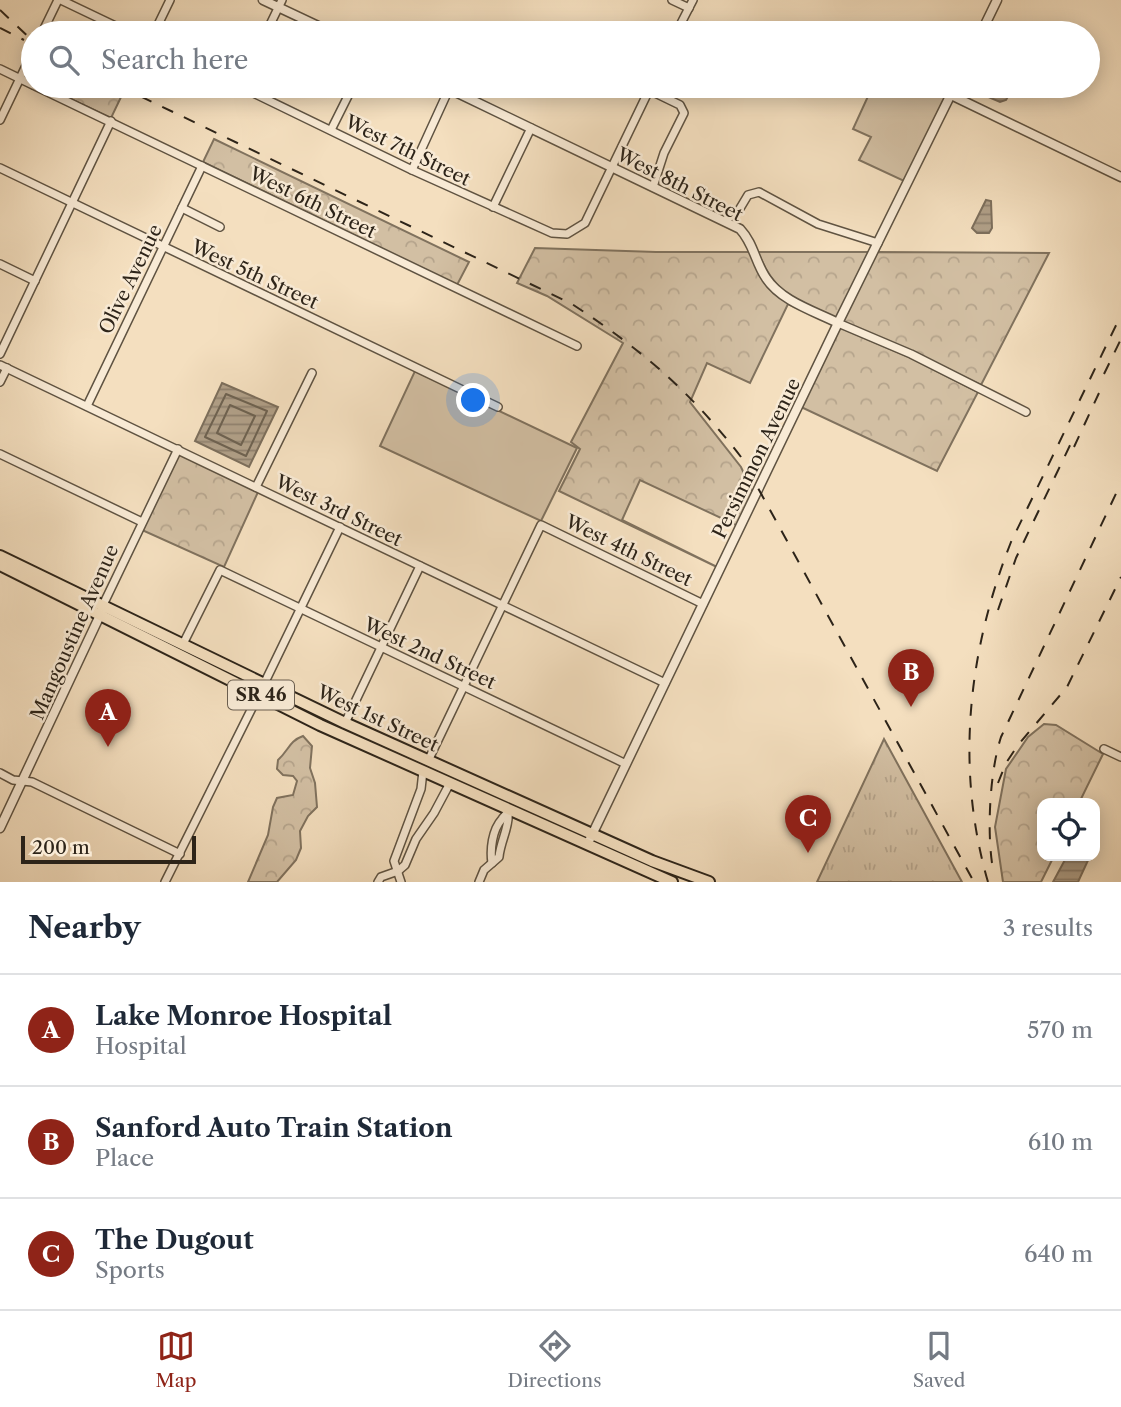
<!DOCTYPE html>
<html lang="en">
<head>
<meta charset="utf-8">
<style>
  body { margin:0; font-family:"Libre Caslon Text",serif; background:#f2f2f3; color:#1f2937 }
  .controls { position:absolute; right:21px; bottom:21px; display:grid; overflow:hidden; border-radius:14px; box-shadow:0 4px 18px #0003 }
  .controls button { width:63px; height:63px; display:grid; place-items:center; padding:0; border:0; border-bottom:2px solid #e0e1e3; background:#fff; color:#1f2937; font:35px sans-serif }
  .scale { position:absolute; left:21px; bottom:18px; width:175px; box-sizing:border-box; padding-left:7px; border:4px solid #2d2419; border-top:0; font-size:19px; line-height:24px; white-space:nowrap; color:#2d2419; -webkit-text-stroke:5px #f8ead5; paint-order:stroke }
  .you { position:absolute; left:474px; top:401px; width:24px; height:24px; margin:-18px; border:5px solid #fff; border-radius:50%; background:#1a73e8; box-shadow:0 0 0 10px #1a73e833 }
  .badge { display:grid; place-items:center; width:46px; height:46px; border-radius:50%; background:#8f2418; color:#fff; font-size:23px; font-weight:700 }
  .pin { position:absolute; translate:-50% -58px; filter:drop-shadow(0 2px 4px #0008) }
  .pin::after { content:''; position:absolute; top:37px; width:24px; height:21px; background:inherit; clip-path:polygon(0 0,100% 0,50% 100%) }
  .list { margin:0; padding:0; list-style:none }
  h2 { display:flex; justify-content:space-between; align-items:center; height:91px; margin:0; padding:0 28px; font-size:30px }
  h2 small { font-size:23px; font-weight:400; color:#747a83 }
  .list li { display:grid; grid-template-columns:46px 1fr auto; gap:21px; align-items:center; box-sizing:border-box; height:112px; padding:0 28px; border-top:2px solid #e0e1e3 }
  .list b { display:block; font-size:26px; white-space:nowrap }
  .list p { margin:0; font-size:23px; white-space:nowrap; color:#747a83 }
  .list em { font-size:23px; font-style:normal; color:#747a83 }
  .icon { flex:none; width:38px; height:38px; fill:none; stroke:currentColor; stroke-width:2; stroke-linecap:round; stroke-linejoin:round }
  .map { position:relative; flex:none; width:1121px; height:882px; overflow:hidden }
  .search { position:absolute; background:#fff; box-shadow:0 4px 18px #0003; left:21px; right:21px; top:21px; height:77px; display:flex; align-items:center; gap:18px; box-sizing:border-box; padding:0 24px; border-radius:38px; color:#747a83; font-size:26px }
  .sheet { height:427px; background:#fff }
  nav { display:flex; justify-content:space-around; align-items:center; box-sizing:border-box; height:98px; border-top:2px solid #e0e1e3; background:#fff; font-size:19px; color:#747a83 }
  nav a { display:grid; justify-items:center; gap:4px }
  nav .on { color:#8f2418 }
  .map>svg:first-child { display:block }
  .grass { fill:url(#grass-tufts); stroke:#80725e; stroke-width:2 }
  .forest { fill:url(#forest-crowns); stroke:#80725e; stroke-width:2 }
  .green { fill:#d2bfa3; stroke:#80725e; stroke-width:2 }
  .water { fill:url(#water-rules); stroke:#7c6e5b; stroke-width:2 }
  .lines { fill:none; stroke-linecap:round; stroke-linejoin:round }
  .shore { stroke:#6e6250; stroke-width:2 }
  .minor-casing { stroke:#5f5342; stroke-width:10 }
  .tertiary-casing { stroke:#5f5342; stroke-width:11 }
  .primary-casing { stroke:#2d2419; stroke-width:14 }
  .minor { stroke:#f8ead5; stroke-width:7 }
  .tertiary { stroke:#f8ead5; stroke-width:8 }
  .primary { stroke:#f4dfbf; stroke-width:10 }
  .rail { stroke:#2d2419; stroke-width:2; stroke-dasharray:12 12; stroke-linecap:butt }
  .labels { text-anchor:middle; stroke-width:5; stroke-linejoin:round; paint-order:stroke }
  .shield { fill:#f8ead5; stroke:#6a5f51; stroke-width:2 }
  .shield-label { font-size:18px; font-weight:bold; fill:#2d2419 }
  .street-label { font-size:19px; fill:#2d2419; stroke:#f8ead5 }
</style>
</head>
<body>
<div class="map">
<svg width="1121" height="882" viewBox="0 0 1121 882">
  <defs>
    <pattern id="grass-tufts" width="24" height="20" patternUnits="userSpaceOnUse" patternTransform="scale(1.75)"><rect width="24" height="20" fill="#d2bfa3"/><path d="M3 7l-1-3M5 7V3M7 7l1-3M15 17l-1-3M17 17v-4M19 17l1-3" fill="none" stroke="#b5a48c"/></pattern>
    <pattern id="forest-crowns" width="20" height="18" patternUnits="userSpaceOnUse" patternTransform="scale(1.75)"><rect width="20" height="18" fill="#d2bfa3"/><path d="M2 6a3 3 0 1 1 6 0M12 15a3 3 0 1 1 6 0" fill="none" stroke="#b5a48c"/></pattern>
    <pattern id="water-rules" width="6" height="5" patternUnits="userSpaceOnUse" patternTransform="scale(1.75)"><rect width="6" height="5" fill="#b09f87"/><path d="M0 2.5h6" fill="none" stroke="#90816e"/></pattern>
  </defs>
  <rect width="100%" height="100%" fill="#f4dfbf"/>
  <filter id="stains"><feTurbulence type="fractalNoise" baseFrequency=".00286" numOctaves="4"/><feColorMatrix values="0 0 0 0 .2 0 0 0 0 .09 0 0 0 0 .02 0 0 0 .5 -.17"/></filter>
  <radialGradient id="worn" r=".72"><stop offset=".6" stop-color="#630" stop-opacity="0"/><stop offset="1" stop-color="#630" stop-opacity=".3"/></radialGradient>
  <path class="grass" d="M884,739L962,882H817Z"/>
  <g class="forest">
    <path d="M43,86H103L122,95L111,118Z"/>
    <path d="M214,139L469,262L457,285L203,162Z"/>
    <path d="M535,248L656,252H752L764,281L824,320L788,304L750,383L707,363L690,402L741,467L753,493L738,526L640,480L622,520L717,567L559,491L580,449L571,442L623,343L547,296L517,283Z"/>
    <path d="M758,252H870L836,318C797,299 775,296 758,252Z"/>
    <path d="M876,252L1049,253L981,385L842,321Z"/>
    <path d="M839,327L909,357L978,392L937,471L801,407Z"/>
    <path d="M179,454L258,492L224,567L142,530Z"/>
    <path d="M1044,724L1056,725L1103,754L1079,803H1042V856H1054L1041,882H1003L995,827L1006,769L1028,737Z"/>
    <path d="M303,736L312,746L310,768L315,783L317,807L308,816L300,831L301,848L296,860L277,882H248L268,835L273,807L277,798L293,795L297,781L293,776L283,775L277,769L278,760C289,750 289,741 303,736Z"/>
  </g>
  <g class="green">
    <path d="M858,86H937L949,91L904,181L859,160L871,137L853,129L870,92Z"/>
    <path d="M415,371L577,448L541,521L380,446Z"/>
  </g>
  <g class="water">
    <path d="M970,86H1014L1006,100L1000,102L974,91Z"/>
    <path d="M986,200L991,201L992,228L989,233H977L972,228Z"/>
    <path d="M222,383L278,407L249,467L195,441Z"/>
    <path d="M1067,856H1090L1078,882H1053Z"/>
  </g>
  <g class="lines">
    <g class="shore">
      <path d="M226,394L267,411L246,456L205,437Z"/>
      <path d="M230,405L255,416L241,445L217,433Z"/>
    </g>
    <defs>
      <g id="minor">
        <path d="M61,0L130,33"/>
        <path d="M672,0L689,8"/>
        <path d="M42,33L58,0"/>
        <path d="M154,33L170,0"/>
        <path d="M266,33L282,0"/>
        <path d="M676,33L693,0"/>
        <path d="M0,69L33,85"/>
        <path d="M35,86L577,346"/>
        <path d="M239,86L412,170L552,233L567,234L585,223L651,86"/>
        <path d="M649,90L680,105L684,113L664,153L653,187"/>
        <path d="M0,120L33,51"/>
        <path d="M331,130L353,86"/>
        <path d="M0,168L498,407"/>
        <path d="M412,170L449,89"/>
        <path d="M493,207L531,128"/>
        <path d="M182,208L220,227"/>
        <path d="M725,221L739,210L748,195L759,192L818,224L878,243"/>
        <path d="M0,264L35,281"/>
        <path d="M838,323L911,354L1026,412"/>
        <path d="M0,354L111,121"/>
        <path d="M0,365L665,683"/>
        <path d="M0,382L7,368"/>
        <path d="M87,406L202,166"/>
        <path d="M0,454L142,522"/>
        <path d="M256,487L312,373"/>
        <path d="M103,605L178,449"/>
        <path d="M183,644L220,570L626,764"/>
        <path d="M264,684L340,527"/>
        <path d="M345,723L420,566"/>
        <path d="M1104,749L1121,757"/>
        <path d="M428,761L541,525L703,604"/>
        <path d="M0,773L13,780L32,782L180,854"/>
        <path d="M492,863C490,850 492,830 502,819C504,816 507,814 509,810"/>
        <path d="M165,882L259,694"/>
        <path d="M378,882L381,877L398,871L405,865L416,839L434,813L450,783"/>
        <path d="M401,882L394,861L421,789L423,771"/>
        <path d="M479,882L484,870L499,857C500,843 510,825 508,814"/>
      </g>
      <g id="tertiary">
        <path d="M263,0L333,33"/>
        <path d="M981,33L997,0"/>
        <path d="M443,86L740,229C754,244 755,262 766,278C781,301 814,311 838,323"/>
        <path d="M951,95L1121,177"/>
        <path d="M0,828L102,611"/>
        <path d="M590,839L838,323L955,86"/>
      </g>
      <g id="primary">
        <path d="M0,556L345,723L652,861L709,882"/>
        <path d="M0,565L320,725L672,882"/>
      </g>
    </defs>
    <use href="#minor" class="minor-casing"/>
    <use href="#tertiary" class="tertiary-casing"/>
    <use href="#primary" class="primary-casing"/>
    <use href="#minor" class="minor"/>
    <use href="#tertiary" class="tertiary"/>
    <use href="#primary" class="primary"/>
    <g class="rail">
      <path d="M0,10L33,41"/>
      <path d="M0,28L24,40"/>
      <path d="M119,86L572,304C642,350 690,391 741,457L974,882"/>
      <path d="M1104,374L1121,339"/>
      <path d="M1074,447L1099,393"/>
      <path d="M998,610L1016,558L1074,437"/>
      <path d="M998,783L1006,763L1018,745L1067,687L1121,577"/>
      <path d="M992,863C987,828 990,771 1001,737L1121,483"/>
      <path d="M988,882C955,768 968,651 1011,542L1121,315"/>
    </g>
  </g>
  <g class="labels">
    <rect class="shield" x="228" y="680.5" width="66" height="29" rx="5"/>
    <g class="shield-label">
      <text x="261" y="701">SR 46</text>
    </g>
    <g class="street-label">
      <text transform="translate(408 150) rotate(26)" y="7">West 7th Street</text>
      <text transform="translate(680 184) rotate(27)" y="7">West 8th Street</text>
      <text transform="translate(313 202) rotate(26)" y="7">West 6th Street</text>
      <text transform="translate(255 274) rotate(25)" y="7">West 5th Street</text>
      <text transform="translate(130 279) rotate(-64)" y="7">Olive Avenue</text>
      <text transform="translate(756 458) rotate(-64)" y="7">Persimmon Avenue</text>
      <text transform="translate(339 510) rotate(26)" y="7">West 3rd Street</text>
      <text transform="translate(629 550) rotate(26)" y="7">West 4th Street</text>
      <text transform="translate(74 632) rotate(-66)" y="7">Mangoustine Avenue</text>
      <text transform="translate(430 653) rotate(25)" y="7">West 2nd Street</text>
      <text transform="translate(378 718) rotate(25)" y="7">West 1st Street</text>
    </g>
  </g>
  <rect width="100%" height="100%" filter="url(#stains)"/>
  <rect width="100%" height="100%" fill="url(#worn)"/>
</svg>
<div class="controls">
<button><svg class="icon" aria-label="locate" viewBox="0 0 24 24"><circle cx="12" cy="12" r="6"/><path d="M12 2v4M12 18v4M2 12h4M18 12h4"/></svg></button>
</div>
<div class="scale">200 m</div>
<div class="you"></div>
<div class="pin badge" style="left:108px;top:747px">A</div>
<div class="pin badge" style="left:911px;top:707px">B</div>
<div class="pin badge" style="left:808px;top:853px">C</div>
<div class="search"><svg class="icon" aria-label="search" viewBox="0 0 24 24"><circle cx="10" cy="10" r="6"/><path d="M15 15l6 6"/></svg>Search here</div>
</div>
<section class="sheet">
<h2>Nearby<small>3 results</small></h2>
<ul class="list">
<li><span class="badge">A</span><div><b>Lake Monroe Hospital</b><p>Hospital</p></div><em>570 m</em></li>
<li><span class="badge">B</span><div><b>Sanford Auto Train Station</b><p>Place</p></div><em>610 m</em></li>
<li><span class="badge">C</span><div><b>The Dugout</b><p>Sports</p></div><em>640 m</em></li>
</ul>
</section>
<nav>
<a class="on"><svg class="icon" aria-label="map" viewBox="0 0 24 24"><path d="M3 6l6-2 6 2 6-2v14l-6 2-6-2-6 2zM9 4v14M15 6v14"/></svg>Map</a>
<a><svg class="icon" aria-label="directions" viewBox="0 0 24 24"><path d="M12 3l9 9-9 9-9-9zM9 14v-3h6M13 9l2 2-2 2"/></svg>Directions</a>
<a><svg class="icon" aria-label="saved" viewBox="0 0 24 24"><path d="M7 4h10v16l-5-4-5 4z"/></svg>Saved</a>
</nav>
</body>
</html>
